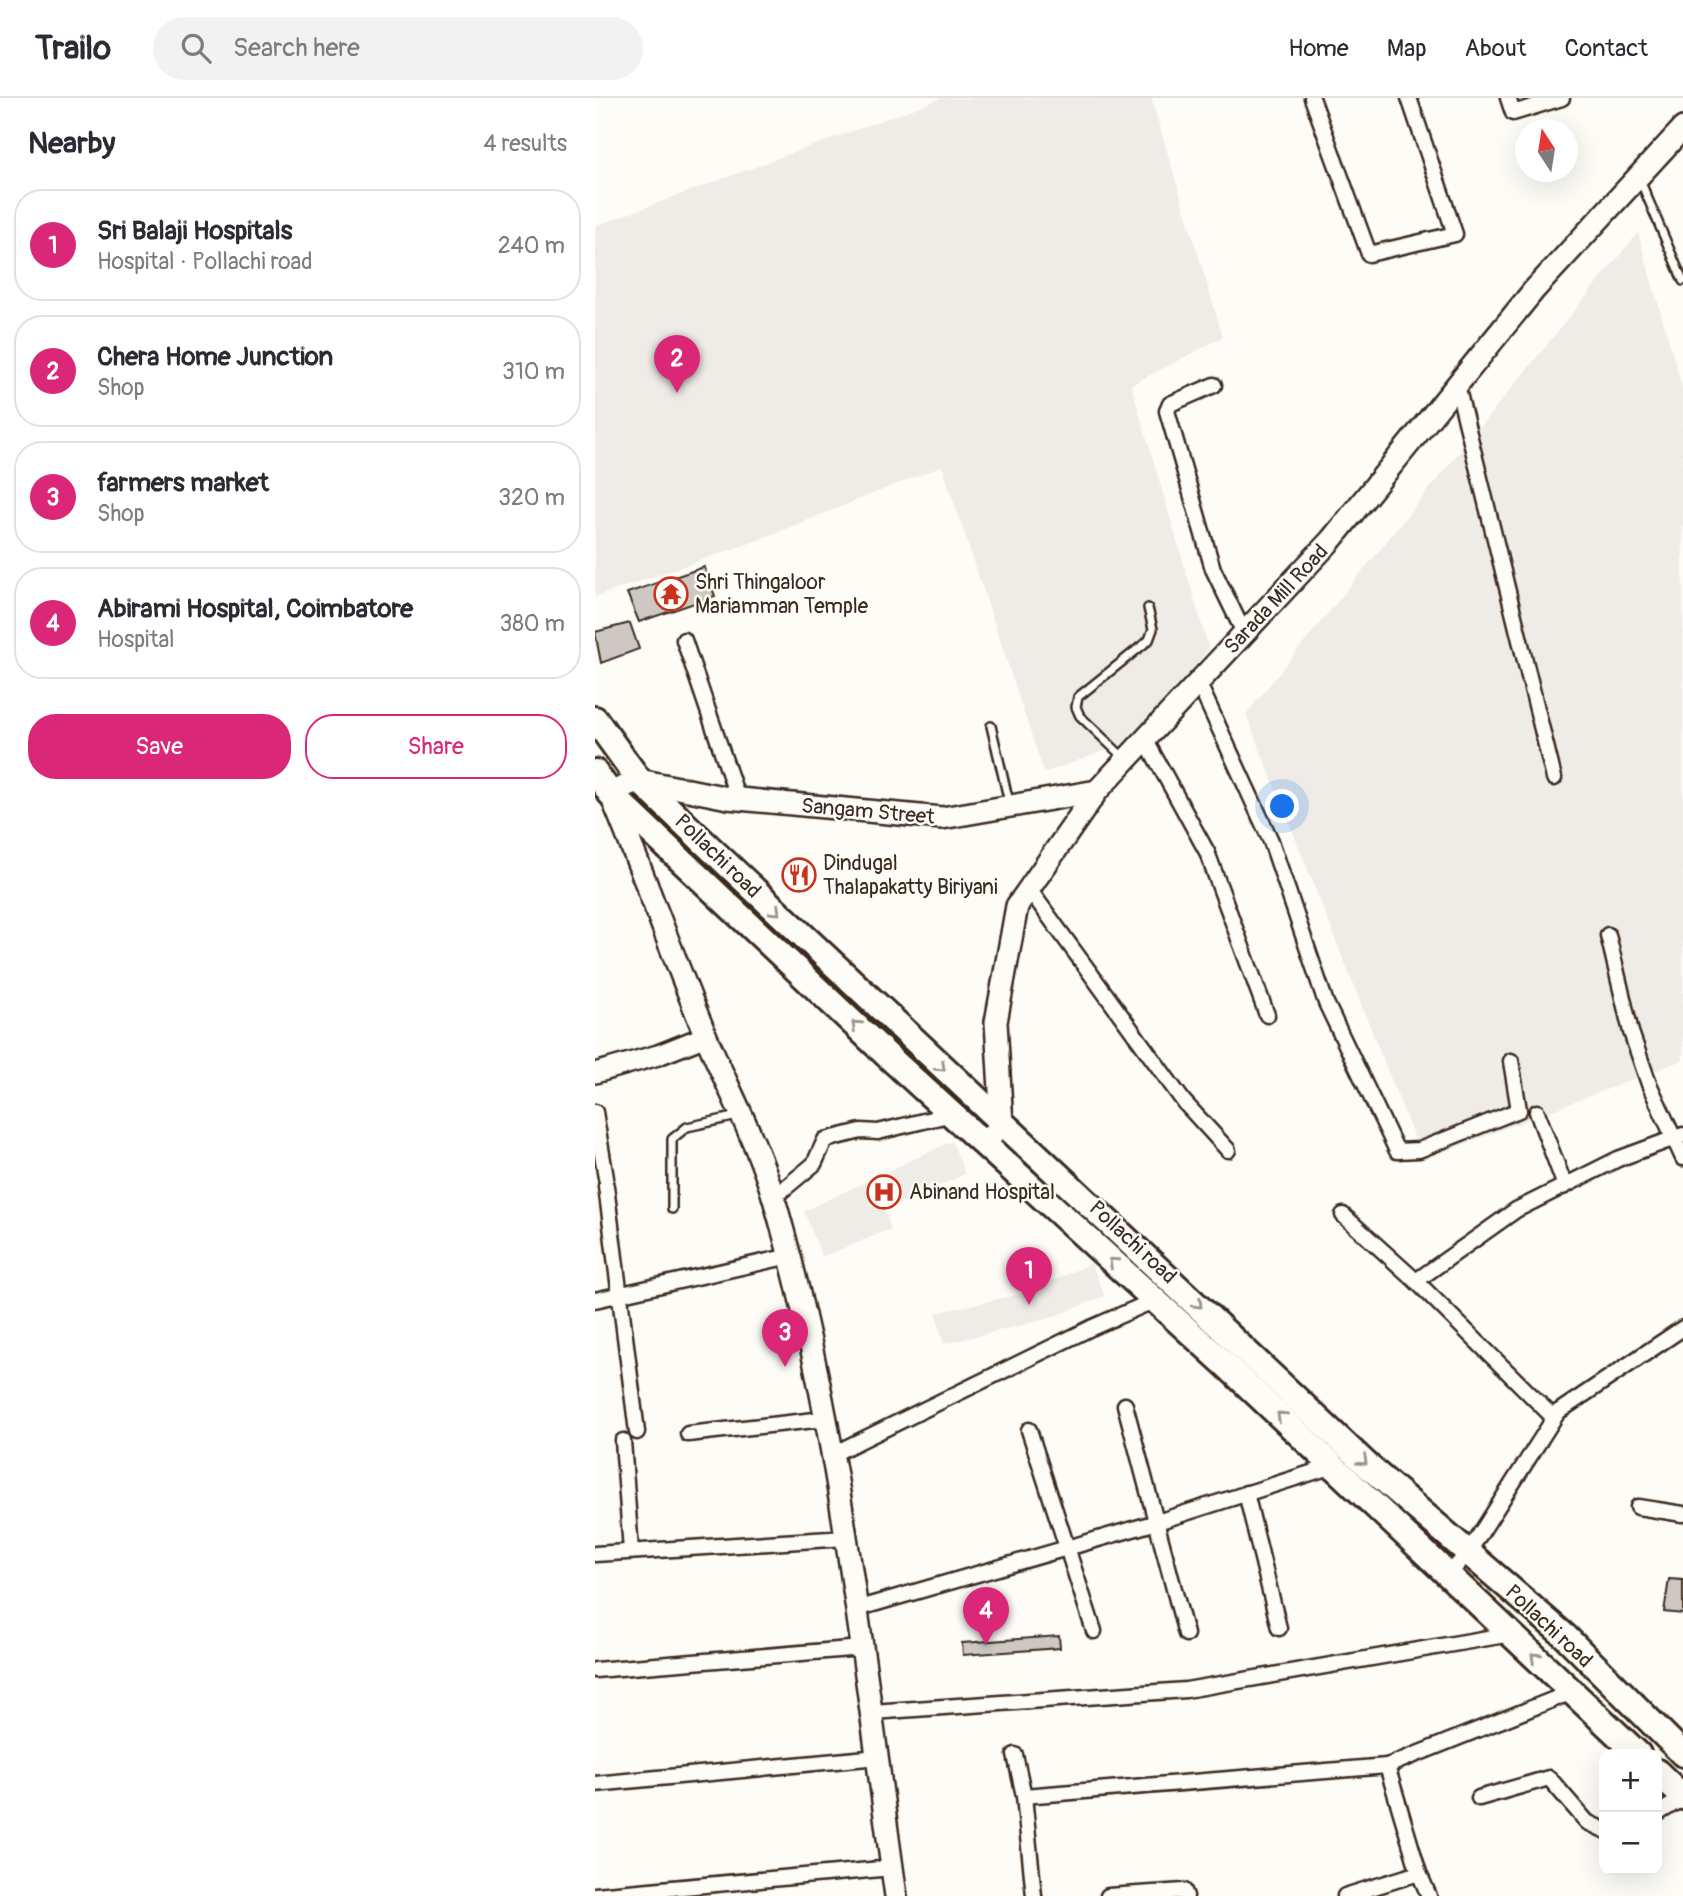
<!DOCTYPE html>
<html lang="en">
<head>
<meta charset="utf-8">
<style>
  body { margin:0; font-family:Pangolin,sans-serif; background:#f2f2f3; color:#2b2b33 }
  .controls { position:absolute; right:21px; bottom:21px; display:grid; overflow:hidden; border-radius:14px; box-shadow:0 7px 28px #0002 }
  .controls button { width:63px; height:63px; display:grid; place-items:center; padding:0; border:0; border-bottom:2px solid #e1e1e2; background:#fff; color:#2b2b33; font:35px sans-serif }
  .compass { position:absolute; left:920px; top:21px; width:63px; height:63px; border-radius:50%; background:#fff; box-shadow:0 7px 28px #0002; rotate:348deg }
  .you { position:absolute; left:688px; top:709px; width:24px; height:24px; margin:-18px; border:5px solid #fff; border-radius:50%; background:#1a73e8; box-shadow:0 0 0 10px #1a73e833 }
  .badge { display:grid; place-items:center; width:46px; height:46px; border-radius:50%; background:#db2777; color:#fff; font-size:23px; font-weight:700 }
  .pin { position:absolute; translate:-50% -58px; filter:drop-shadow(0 2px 4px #0008) }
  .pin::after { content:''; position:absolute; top:37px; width:24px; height:21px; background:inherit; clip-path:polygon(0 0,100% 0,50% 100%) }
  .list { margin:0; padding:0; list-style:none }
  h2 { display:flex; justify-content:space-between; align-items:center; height:91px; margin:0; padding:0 28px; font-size:30px }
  h2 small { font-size:23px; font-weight:400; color:#7c7c81 }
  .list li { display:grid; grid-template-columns:46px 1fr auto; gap:21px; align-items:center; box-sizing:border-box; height:112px; margin:0 14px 14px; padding:0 14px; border:2px solid #e1e1e2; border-radius:28px }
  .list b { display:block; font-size:26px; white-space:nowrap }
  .list p { margin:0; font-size:23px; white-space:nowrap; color:#7c7c81 }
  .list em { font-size:23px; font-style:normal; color:#7c7c81 }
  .actions { display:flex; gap:14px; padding:21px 28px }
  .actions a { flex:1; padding:16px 0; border:2px solid #db2777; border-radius:28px; text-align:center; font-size:24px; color:#db2777 }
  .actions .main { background:#db2777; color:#fff }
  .icon { flex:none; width:38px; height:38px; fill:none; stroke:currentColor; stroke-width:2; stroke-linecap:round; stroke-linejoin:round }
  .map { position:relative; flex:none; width:1088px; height:1798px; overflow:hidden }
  header { display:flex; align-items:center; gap:42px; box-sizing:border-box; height:98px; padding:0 35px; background:#fff; border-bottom:2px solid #e1e1e2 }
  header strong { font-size:33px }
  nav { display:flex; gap:38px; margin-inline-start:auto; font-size:24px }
  .search { width:490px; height:63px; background:#f2f2f3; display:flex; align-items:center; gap:18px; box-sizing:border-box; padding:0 24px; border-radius:38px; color:#7c7c81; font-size:26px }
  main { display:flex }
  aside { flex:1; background:#fff }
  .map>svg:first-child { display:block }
  .built { fill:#efece7 }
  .building { fill:#cdc8c2; stroke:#3b2a1e; stroke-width:2 }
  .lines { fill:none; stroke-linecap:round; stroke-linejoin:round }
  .service-casing { stroke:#3b2a1e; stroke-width:12 }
  .minor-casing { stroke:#3b2a1e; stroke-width:19 }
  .tertiary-casing { stroke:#3b2a1e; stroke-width:24 }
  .secondary-casing { stroke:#3b2a1e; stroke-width:26 }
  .trunk-casing { stroke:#3b2a1e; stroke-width:30 }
  .service { stroke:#fdfcf7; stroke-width:7 }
  .minor { stroke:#fdfcf7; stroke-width:14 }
  .tertiary { stroke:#fdfcf7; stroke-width:19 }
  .secondary { stroke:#fdfcf7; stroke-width:21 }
  .trunk { stroke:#fdfcf7; stroke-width:24 }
  .oneway { stroke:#9c938a }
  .labels { text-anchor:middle; stroke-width:5; stroke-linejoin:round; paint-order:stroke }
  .poi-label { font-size:21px; fill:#3b2a1e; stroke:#fdfcf7; text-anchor:start }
  .street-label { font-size:21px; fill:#3b2a1e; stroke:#fdfcf7 }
</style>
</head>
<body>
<header>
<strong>Trailo</strong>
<div class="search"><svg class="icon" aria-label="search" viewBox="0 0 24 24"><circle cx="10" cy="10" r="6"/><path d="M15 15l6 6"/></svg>Search here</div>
<nav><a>Home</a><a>Map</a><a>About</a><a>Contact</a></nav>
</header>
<main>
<aside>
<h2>Nearby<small>4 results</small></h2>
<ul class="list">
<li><span class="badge">1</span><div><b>Sri Balaji Hospitals</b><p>Hospital · Pollachi road</p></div><em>240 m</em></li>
<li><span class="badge">2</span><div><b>Chera Home Junction</b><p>Shop</p></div><em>310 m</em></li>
<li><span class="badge">3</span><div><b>farmers market</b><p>Shop</p></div><em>320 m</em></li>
<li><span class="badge">4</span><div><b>Abirami Hospital, Coimbatore</b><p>Hospital</p></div><em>380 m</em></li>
</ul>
<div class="actions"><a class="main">Save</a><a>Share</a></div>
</aside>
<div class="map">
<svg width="1088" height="1798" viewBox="0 0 1088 1798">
  <rect width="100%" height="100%" fill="#fdfcf7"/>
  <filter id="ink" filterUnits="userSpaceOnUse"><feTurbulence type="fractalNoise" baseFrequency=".0143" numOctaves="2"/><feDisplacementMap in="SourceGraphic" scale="14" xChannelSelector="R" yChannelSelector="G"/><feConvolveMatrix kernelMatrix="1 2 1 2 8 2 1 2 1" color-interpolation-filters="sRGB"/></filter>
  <g filter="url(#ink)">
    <g class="built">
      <path d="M347,0H556L628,239L536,287L614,551L539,642L449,675L347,368L158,444L0,499V128Z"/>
      <path d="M1043,135L1088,293V962L828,1062L651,616Z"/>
      <path d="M357,1043L370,1076L289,1113L296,1131L227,1159L209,1113Z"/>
      <path d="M496,1165L510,1198L452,1221L349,1246L341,1215L434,1194Z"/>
    </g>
    <g class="building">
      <path d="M109,469L120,498L44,524L32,495Z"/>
      <path d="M35,525L44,551L6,565L0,534Z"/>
      <path d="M1074,1481L1088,1482V1516L1069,1514Z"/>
      <path d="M464,1538L465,1550L368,1557L367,1545Z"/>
    </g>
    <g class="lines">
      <defs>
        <g id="service">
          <path d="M1045,82L1088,183"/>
          <path d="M396,628L414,704"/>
          <path d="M530,661L485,618L481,609L483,599L554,542L558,531L553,510"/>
          <path d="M77,1111V1041L92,1029L143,1018"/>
        </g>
        <g id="minor">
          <path d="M717,0L774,156L860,136L814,0"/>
          <path d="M913,0L918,15L967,0"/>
          <path d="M619,287L575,306L572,313L618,471L649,535"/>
          <path d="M862,287L959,680"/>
          <path d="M89,542L143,701"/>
          <path d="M603,584L676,743L731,905L802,1053L824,1052L924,1012L916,963"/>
          <path d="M550,641L612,754L672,917"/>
          <path d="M434,791L589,1004L633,1052"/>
          <path d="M1013,837L1036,934L1054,986L1088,1060"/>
          <path d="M0,1014L11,1080"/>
          <path d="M942,1014L970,1088"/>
          <path d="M11,1088L42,1334"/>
          <path d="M178,1100L219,1066L230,1042L266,1033L283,1034L357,1016"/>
          <path d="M748,1117L821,1183"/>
          <path d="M0,1202L195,1158"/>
          <path d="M530,1307L591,1536"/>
          <path d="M958,1319L821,1183L921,1112L1023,1061L1088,1037"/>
          <path d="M434,1332L499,1533"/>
          <path d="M93,1336L229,1321"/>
          <path d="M28,1343L36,1453"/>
          <path d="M236,1357L496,1230L560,1202"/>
          <path d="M651,1395L684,1530"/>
          <path d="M1043,1409L1088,1416"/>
          <path d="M0,1456L251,1440"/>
          <path d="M853,1477L873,1455L963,1314L1088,1230"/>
          <path d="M261,1511L562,1424L738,1368"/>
          <path d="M0,1572L267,1550"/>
          <path d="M277,1614L591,1592L916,1536"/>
          <path d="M420,1657L429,1698"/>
          <path d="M0,1686L283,1659"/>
          <path d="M884,1700L954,1680L992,1724L1009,1732"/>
          <path d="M1062,1716L1088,1700"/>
          <path d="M824,1775L834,1798"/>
          <path d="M0,1797L297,1770"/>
          <path d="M439,1798L429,1698L792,1668"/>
          <path d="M513,1798L589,1793L591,1798"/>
          <path d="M750,1798L824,1775L792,1668L977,1594"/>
        </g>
        <path id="tertiary" d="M0,975L63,957L111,938"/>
        <g id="secondary">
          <path d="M388,1045L407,1027L401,924L422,808L502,693L736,442L939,192L1088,30"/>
          <path d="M301,1798C268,1565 245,1327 179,1101C162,1043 133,991 110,936C77,856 48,774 15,695L44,682L133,700L347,720L502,693"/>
        </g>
        <g id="trunk">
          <path d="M0,621L44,682L116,751L774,1369L970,1538L1088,1656"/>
          <path d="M0,674L15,695L295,960L633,1269L1043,1656"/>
          <path d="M1062,1674L1088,1699"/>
        </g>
      </defs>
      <use href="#service" class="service-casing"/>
      <use href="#minor" class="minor-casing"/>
      <use href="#tertiary" class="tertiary-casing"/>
      <use href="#secondary" class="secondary-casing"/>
      <use href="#trunk" class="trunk-casing"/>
      <use href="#service" class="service"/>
      <use href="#minor" class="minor"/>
      <use href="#tertiary" class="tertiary"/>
      <use href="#secondary" class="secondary"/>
      <use href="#trunk" class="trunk"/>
    </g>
    <defs><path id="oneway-chevron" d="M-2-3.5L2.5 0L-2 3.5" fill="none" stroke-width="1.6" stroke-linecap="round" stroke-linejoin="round" transform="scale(1.75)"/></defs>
    <g class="oneway">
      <use href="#oneway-chevron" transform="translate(181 813) rotate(43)"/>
      <use href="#oneway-chevron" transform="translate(261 927) rotate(-137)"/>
      <use href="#oneway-chevron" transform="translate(346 969) rotate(43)"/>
      <use href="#oneway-chevron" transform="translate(518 1164) rotate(-138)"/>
      <use href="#oneway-chevron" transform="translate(603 1206) rotate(44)"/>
      <use href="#oneway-chevron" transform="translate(686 1318) rotate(-137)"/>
      <use href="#oneway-chevron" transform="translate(768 1363) rotate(43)"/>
      <use href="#oneway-chevron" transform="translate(940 1559) rotate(-137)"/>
    </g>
  </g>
  <defs>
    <symbol id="temple-ring" viewBox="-11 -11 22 22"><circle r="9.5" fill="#fdfcf7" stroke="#c8321e" stroke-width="1.5"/><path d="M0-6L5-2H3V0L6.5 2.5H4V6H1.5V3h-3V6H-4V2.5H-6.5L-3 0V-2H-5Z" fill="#c8321e"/></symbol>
    <symbol id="restaurant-ring" viewBox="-11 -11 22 22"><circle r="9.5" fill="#fdfcf7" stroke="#c8321e" stroke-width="1.5"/><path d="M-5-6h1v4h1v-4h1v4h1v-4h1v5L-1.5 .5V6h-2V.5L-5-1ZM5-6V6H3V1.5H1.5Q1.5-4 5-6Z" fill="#c8321e"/></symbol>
    <symbol id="hospital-ring" viewBox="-11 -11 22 22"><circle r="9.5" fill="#fdfcf7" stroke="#c8321e" stroke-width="1.5"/><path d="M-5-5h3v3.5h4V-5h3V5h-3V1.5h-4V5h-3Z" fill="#c8321e"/></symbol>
  </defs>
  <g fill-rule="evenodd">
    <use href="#temple-ring" x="57" y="477" width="38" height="38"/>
    <use href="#restaurant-ring" x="185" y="758" width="38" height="38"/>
    <use href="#hospital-ring" x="270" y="1075" width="38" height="38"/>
  </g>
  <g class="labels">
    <g class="poi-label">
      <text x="100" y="491">Shri Thingaloor<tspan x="100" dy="24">Mariamman Temple</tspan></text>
      <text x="228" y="772">Dindugal<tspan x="228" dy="24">Thalapakatty Biriyani</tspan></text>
      <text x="314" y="1101">Abinand Hospital</text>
    </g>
    <g class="street-label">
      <text transform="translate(681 501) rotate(-47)" y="7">Sarada Mill Road</text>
      <text transform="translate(273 713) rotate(5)" y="7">Sangam Street</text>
      <text transform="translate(123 758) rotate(44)" y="7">Pollachi road</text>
      <text transform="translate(538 1144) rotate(43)" y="7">Pollachi road</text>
      <text transform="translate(954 1528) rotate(43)" y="7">Pollachi road</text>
    </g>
  </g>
</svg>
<div class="controls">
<button>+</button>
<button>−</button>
</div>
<svg class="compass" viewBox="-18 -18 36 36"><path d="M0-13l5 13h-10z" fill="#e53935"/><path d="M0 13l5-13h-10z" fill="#7c7c81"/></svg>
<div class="you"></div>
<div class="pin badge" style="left:434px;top:1207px">1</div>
<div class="pin badge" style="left:82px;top:295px">2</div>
<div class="pin badge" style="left:190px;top:1269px">3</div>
<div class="pin badge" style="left:391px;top:1547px">4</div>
</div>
</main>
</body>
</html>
